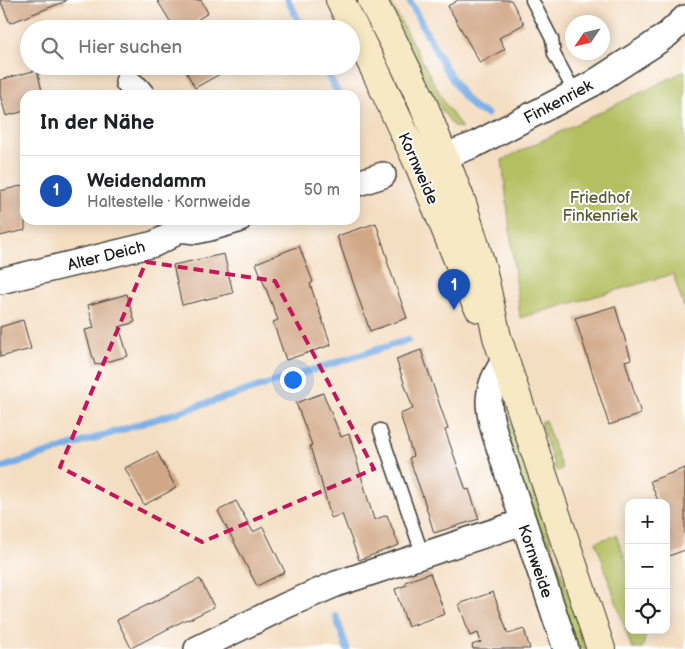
<!DOCTYPE html>
<html lang="de">
<head>
<meta charset="utf-8">
<style>
  body { margin:0; font-family:"Balsamiq Sans",sans-serif; background:#f6f6f6; color:#202124 }
  .controls { position:absolute; right:15px; bottom:15px; display:grid; overflow:hidden; border-radius:10px; box-shadow:0 2px 12px #0003 }
  .controls button { width:45px; height:45px; display:grid; place-items:center; padding:0; border:0; border-bottom:1px solid #e0e0e0; background:#fff; color:#202124; font:25px sans-serif }
  .compass { position:absolute; left:565px; top:15px; width:45px; height:45px; border-radius:50%; background:#fff; box-shadow:0 2px 12px #0003; rotate:235deg }
  .you { position:absolute; left:292px; top:379px; width:18px; height:18px; margin:-12px; border:4px solid #fff; border-radius:50%; background:#1a73e8; box-shadow:0 0 0 8px #1a73e833 }
  .badge { display:grid; place-items:center; width:32px; height:32px; border-radius:50%; background:#1f6fb2; color:#fff; font-size:16px; font-weight:700 }
  .pin { position:absolute; translate:-50% -41px; filter:drop-shadow(0 1px 2px #0008) }
  .pin::after { content:''; position:absolute; top:26px; width:18px; height:15px; background:inherit; clip-path:polygon(0 0,100% 0,50% 100%) }
  .list { margin:0; padding:0; list-style:none }
  h2 { display:flex; justify-content:space-between; align-items:center; height:65px; margin:0; padding:0 20px; font-size:21px }
  h2 small { font-size:16px; font-weight:400; color:#757577 }
  .list li { display:grid; grid-template-columns:32px 1fr auto; gap:15px; align-items:center; box-sizing:border-box; height:70px; padding:0 20px; border-top:1px solid #e0e0e0 }
  .list b { display:block; font-size:19px; white-space:nowrap }
  .list p { margin:0; font-size:16px; white-space:nowrap; color:#757577 }
  .list em { font-size:16px; font-style:normal; color:#757577 }
  .icon { flex:none; width:28px; height:28px; fill:none; stroke:currentColor; stroke-width:2; stroke-linecap:round; stroke-linejoin:round }
  .map { position:relative; flex:none; width:685px; height:649px; overflow:hidden }
  .search { position:absolute; background:#fff; box-shadow:0 2px 12px #0003; left:20px; top:20px; width:340px; height:55px; display:flex; align-items:center; gap:12px; box-sizing:border-box; padding:0 18px; border-radius:28px; color:#757577; font-size:19px }
  .panel { position:absolute; background:#fff; box-shadow:0 2px 12px #0003; left:20px; top:90px; width:340px; height:135px; border-radius:15px }
  .map>svg:first-child { display:block }
  .green { fill:#b3bf61; stroke:#686e3e }
  .lines { fill:none; stroke-linecap:round; stroke-linejoin:round }
  .stream { stroke:#78ade5; stroke-width:7 }
  .building { fill:#d1a887 }
  .lane-casing { stroke:#3c3935; stroke-width:15 }
  .street-casing { stroke:#3c3935; stroke-width:28 }
  .secondary-casing { stroke:#3c3935; stroke-width:30 }
  .lane { stroke:#fff; stroke-width:12 }
  .street { stroke:#fff; stroke-width:25 }
  .secondary { stroke:#f7e9c3; stroke-width:28 }
  .marked { fill:none; stroke:#c2185b; stroke-width:4; stroke-dasharray:10 6; stroke-linejoin:round }
  .labels { text-anchor:middle; stroke-width:4; stroke-linejoin:round; paint-order:stroke }
  .street-label { font-size:16px; fill:#1c1c1c; stroke:#fff }
  .park-label { font-size:16px; fill:#585d38; stroke:#fff }
</style>
</head>
<body>
<div class="map">
<svg width="685" height="649" viewBox="0 0 685 649">
  <rect width="100%" height="100%" fill="#fff"/>
  <filter id="ink" filterUnits="userSpaceOnUse"><feTurbulence type="fractalNoise" baseFrequency=".02" numOctaves="2"/><feDisplacementMap in="SourceGraphic" scale="10" xChannelSelector="R" yChannelSelector="G"/><feConvolveMatrix kernelMatrix="1 2 1 2 8 2 1 2 1" color-interpolation-filters="sRGB"/></filter>
  <filter id="wash" filterUnits="userSpaceOnUse"><feTurbulence type="fractalNoise" baseFrequency=".0096" numOctaves="4" result="noise"/><feDisplacementMap in="SourceGraphic" scale="20" xChannelSelector="R" yChannelSelector="G"/><feGaussianBlur stdDeviation="1.12" result="paint"/><feColorMatrix in="noise" values="0 0 0 0 0 0 0 0 0 0 0 0 0 0 0 0 0 1.4 0 .05"/><feComposite in="paint" operator="in"/></filter>
  <g filter="url(#wash)">
    <rect width="100%" height="100%" fill="#f4dec2"/>
    <g class="green">
      <path d="M384,0H389L446,105L462,128L454,127L441,109Z"/>
      <path d="M685,71V310L673,274L520,318L502,160Z"/>
      <path d="M500,394L502,398L587,649H574L497,421Z"/>
      <path d="M545,420L562,469L556,471L540,422Z"/>
      <path d="M616,535L629,569V630H647L643,646L641,649H632L596,542Z"/>
    </g>
    <g class="lines">
      <g class="stream">
        <path d="M288,0L303,29"/>
        <path d="M409,0L444,66L464,97L475,109L487,114"/>
        <path d="M323,66L339,95"/>
        <path d="M355,125L357,128"/>
        <path d="M0,468L408,340"/>
        <path d="M336,616L347,649"/>
      </g>
    </g>
    <g id="blocks">
      <g class="building">
        <path d="M0,0H66V1L10,23Z"/>
        <path d="M157,0H201L208,13L183,29H175Z"/>
        <path d="M458,0H511L524,24L499,38L505,49L480,63L448,6Z"/>
        <path d="M183,66H234L195,88Z"/>
        <path d="M37,70L43,95H25V111L6,116L0,95V80Z"/>
        <path d="M25,185V230L0,236V191Z"/>
        <path d="M376,223L388,260L387,261L407,318L370,331L337,236Z"/>
        <path d="M299,246L313,282L310,284L331,345L286,360L273,322L278,320L256,263Z"/>
        <path d="M224,254L233,293L182,305L173,265Z"/>
        <path d="M127,294L135,322L119,327L128,356L95,365L85,330L94,328L88,305Z"/>
        <path d="M615,306L631,359L625,361L641,414L609,425L575,318Z"/>
        <path d="M23,320L31,349L0,357V327Z"/>
        <path d="M421,350L448,429L445,430L466,490L469,489L479,519L434,533L423,497L409,458L413,456L400,414L413,409L396,359Z"/>
        <path d="M323,393L341,437L349,434L374,520L387,515L399,545L359,560L342,514L331,518L320,477H319L310,446L312,445L296,403Z"/>
        <path d="M157,452L176,488L144,505L125,468Z"/>
        <path d="M685,468V550L666,557V503H659L650,481Z"/>
        <path d="M236,501L253,532L263,527L285,572L257,586L218,511Z"/>
        <path d="M430,573L445,614L408,627L395,589L407,585L405,582Z"/>
        <path d="M200,579L214,607L188,620L187,619L131,648L117,620Z"/>
        <path d="M493,592L508,634L524,629L530,649H473L472,645L481,642L478,633L470,636L459,604Z"/>
      </g>
    </g>
  </g>
  <g filter="url(#ink)">
    <use href="#blocks" fill-opacity="0" stroke="#3c3935" stroke-width="1"/>
    <g class="lines">
      <defs>
        <g id="lane">
          <path d="M532,0L552,39L554,54L575,93"/>
          <path d="M380,430L423,556"/>
        </g>
        <g id="street">
          <path d="M128,82L137,89L142,95"/>
          <path d="M426,163L474,145L592,84L651,46L668,34L685,18"/>
          <path d="M355,184L383,175"/>
          <path d="M0,281L154,244L168,237L178,229L196,231L210,228L238,220"/>
          <path d="M505,359C496,374 490,383 489,401C489,424 502,453 508,475C527,533 547,591 566,649"/>
          <path d="M197,649L287,605L336,584L523,522"/>
        </g>
        <g id="secondary">
          <path d="M340,0L375,70L419,165L463,272L475,301L479,308"/>
          <path d="M372,0L393,41L422,101L462,203L482,268L497,337L601,649"/>
        </g>
      </defs>
      <use href="#lane" class="lane-casing"/>
      <use href="#street" class="street-casing"/>
      <use href="#secondary" class="secondary-casing"/>
      <use href="#lane" class="lane"/>
      <use href="#street" class="street"/>
      <use href="#secondary" class="secondary"/>
    </g>
  </g>
  <path class="marked" d="M146,262L275,281L374,469L202,542L60,467Z"/>
  <g class="labels">
    <g class="street-label">
      <text transform="translate(558 101) rotate(-28)" y="6">Finkenriek</text>
      <text transform="translate(419 168) rotate(66)" y="6">Kornweide</text>
      <text transform="translate(106 255) rotate(-14)" y="6">Alter Deich</text>
      <text transform="translate(536 561) rotate(71)" y="6">Kornweide</text>
    </g>
    <g class="park-label">
      <text x="600" y="203">Friedhof<tspan x="600" dy="18">Finkenriek</tspan></text>
    </g>
  </g>
</svg>
<div class="controls">
<button>+</button>
<button>−</button>
<button><svg class="icon" aria-label="locate" viewBox="0 0 24 24"><circle cx="12" cy="12" r="6"/><path d="M12 2v4M12 18v4M2 12h4M18 12h4"/></svg></button>
</div>
<svg class="compass" viewBox="-18 -18 36 36"><path d="M0-13l5 13h-10z" fill="#e53935"/><path d="M0 13l5-13h-10z" fill="#757577"/></svg>
<div class="you"></div>
<div class="pin badge" style="left:454px;top:310px;background:#1a4fb4">1</div>
<div class="search"><svg class="icon" aria-label="search" viewBox="0 0 24 24"><circle cx="10" cy="10" r="6"/><path d="M15 15l6 6"/></svg>Hier suchen</div>
<section class="panel">
<h2>In der Nähe<small></small></h2>
<ul class="list">
<li><span class="badge" style="background:#1a4fb4">1</span><div><b>Weidendamm</b><p>Haltestelle · Kornweide</p></div><em>50 m</em></li>
</ul>
</section>
</div>
</body>
</html>
